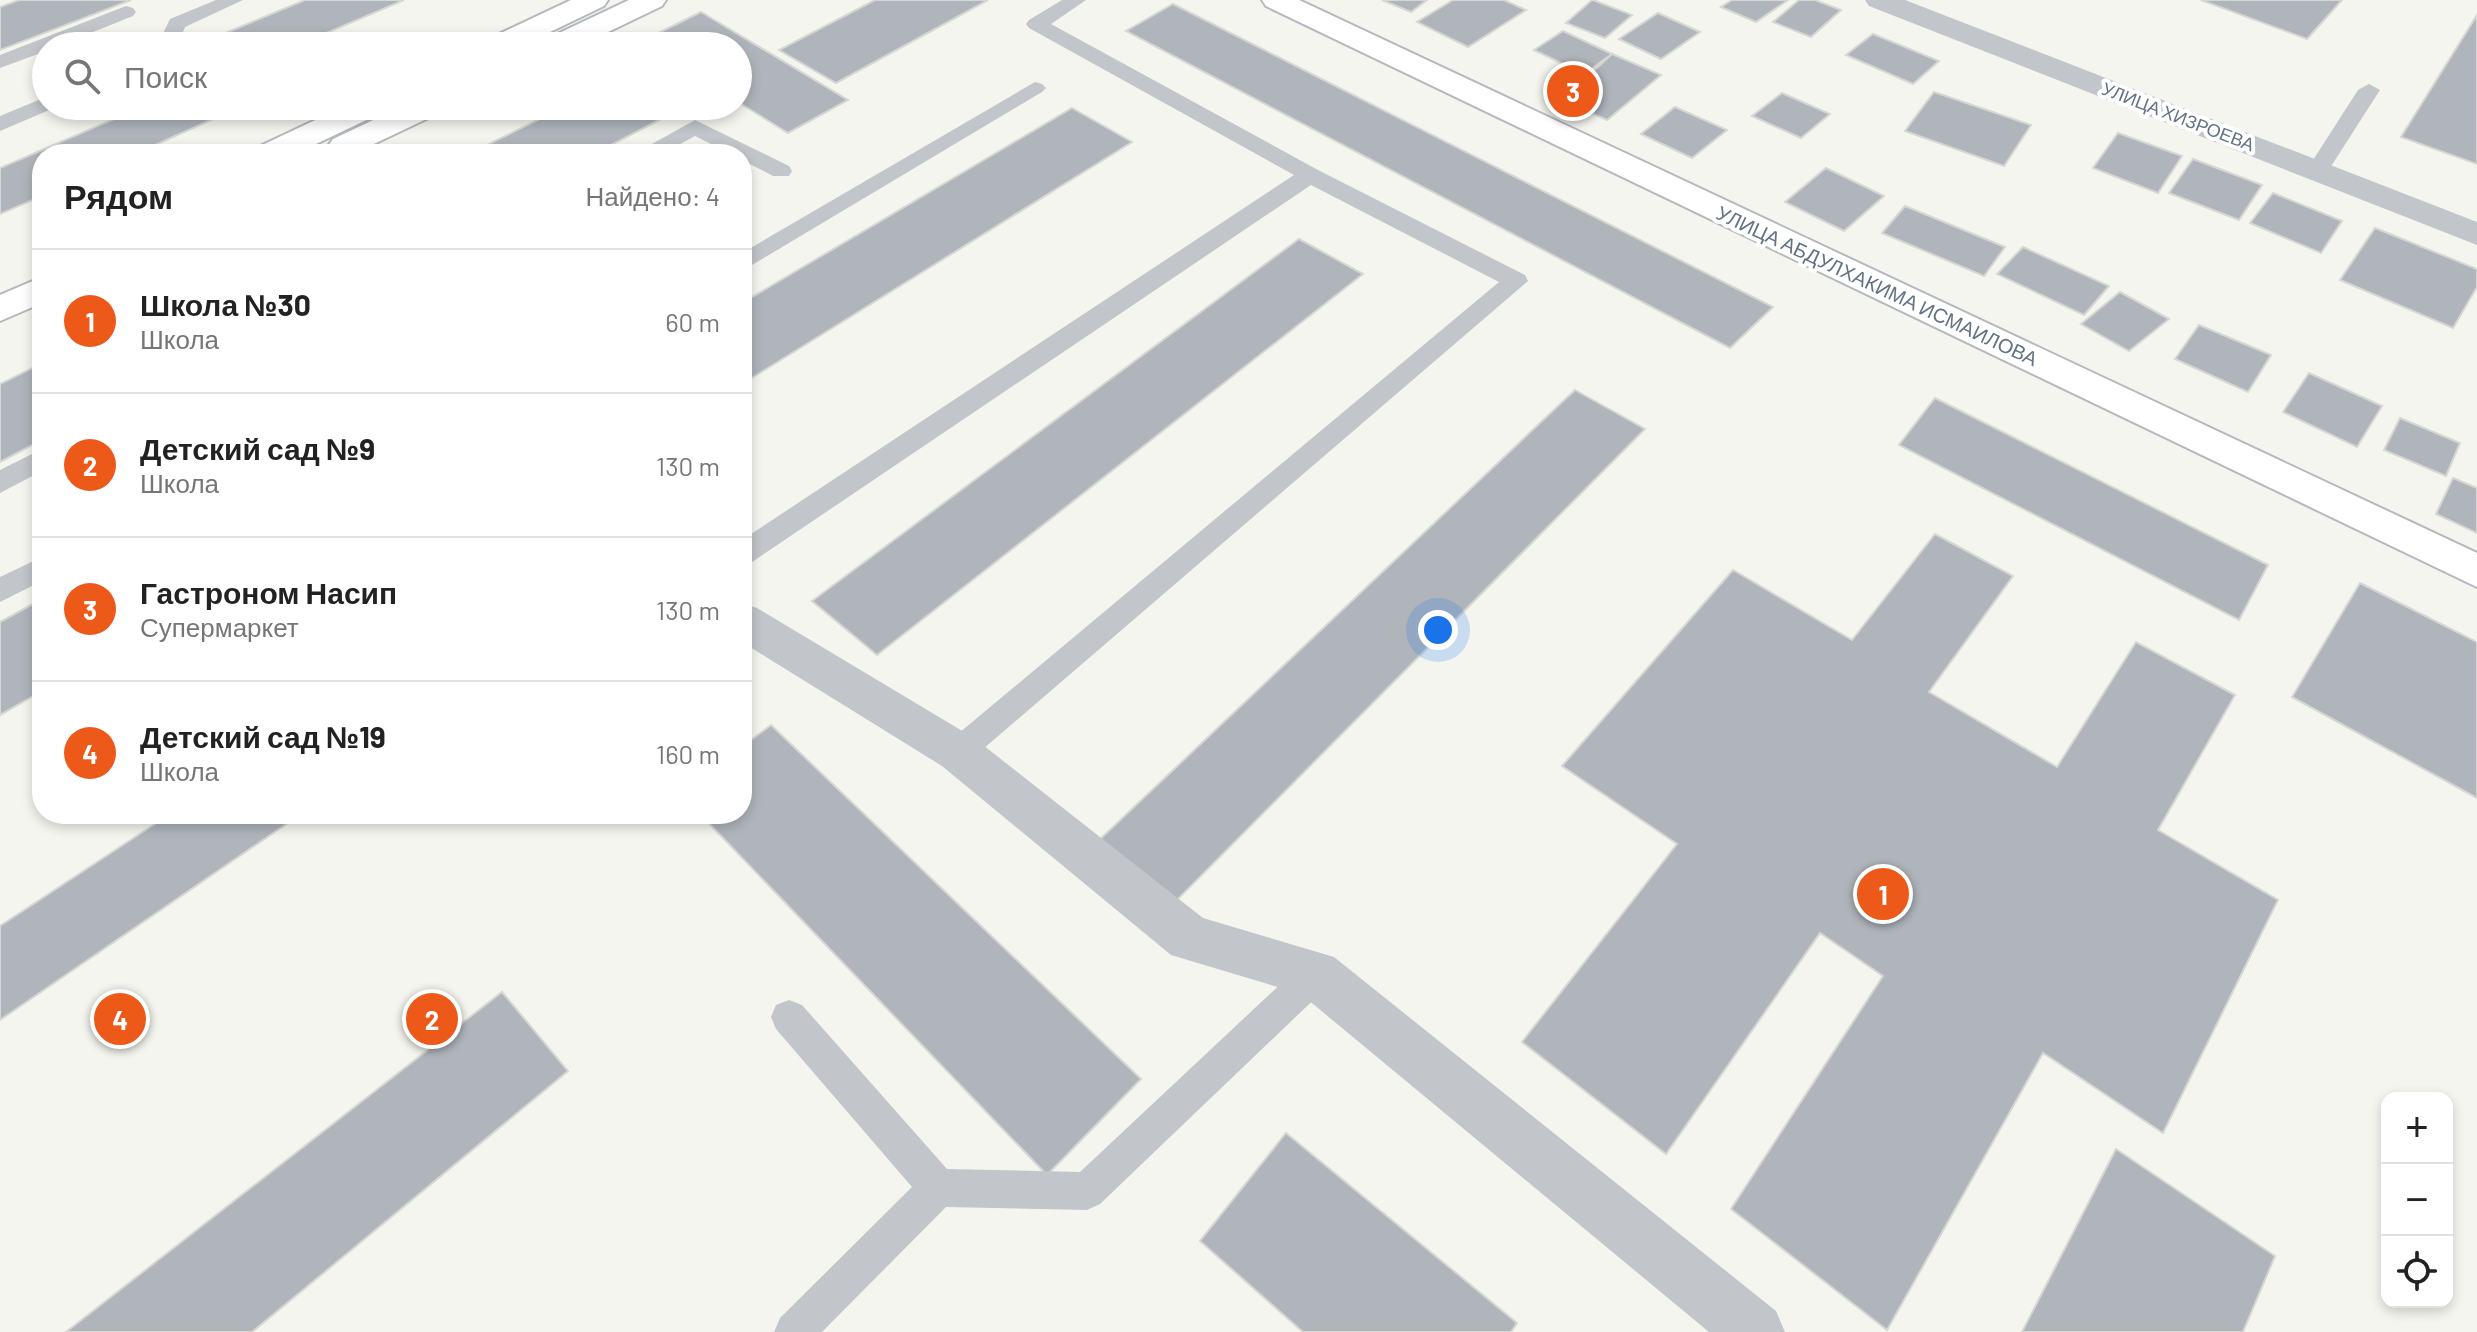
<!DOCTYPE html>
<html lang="ru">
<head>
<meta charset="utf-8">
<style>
  body { margin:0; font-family:Barlow,sans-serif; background:#f6f6f6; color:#222 }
  .controls { position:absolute; right:24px; bottom:24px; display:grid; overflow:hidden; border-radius:16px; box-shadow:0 4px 12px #0003 }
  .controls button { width:72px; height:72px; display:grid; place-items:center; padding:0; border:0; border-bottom:2px solid #e0e0e0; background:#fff; color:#222; font:40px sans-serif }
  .you { position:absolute; left:1438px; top:630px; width:28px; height:28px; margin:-20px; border:6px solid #fff; border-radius:50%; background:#1a73e8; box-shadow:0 0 0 12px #1a73e833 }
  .badge { display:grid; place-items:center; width:52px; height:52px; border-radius:50%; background:#ec5919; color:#fff; font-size:26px; font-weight:700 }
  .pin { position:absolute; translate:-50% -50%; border:4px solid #fff; box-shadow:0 2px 8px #0006 }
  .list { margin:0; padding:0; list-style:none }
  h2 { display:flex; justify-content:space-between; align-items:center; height:104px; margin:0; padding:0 32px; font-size:34px }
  h2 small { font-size:26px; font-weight:400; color:#767676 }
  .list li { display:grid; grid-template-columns:52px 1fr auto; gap:24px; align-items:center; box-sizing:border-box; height:144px; padding:0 32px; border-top:2px solid #e0e0e0 }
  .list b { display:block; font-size:30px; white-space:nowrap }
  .list p { margin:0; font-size:26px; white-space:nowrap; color:#767676 }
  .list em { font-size:26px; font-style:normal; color:#767676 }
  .icon { flex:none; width:44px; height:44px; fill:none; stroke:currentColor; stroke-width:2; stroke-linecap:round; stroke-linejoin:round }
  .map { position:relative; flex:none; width:2477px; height:1332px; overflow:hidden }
  .search { position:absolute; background:#fff; box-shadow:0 4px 12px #0003; left:32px; top:32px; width:720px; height:88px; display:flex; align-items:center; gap:20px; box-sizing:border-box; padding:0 28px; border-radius:44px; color:#767676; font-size:30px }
  .panel { position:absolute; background:#fff; box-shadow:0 4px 12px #0003; left:32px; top:144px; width:720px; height:680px; border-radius:32px }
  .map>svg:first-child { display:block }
  .building { fill:#afb5bb; stroke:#d6d6d3; stroke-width:2 }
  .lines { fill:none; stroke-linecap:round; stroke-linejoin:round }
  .secondary-casing { stroke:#b4b9be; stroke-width:4 }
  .service { fill:#c2c5c9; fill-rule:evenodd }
  .minor { fill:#c2c5c9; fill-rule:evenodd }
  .secondary { fill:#fff; fill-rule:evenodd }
  .labels { text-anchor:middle; stroke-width:8; stroke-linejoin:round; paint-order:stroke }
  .far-street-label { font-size:18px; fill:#627283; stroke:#fff }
  .street-label { font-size:20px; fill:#627283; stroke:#fff }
</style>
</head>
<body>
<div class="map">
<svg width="2477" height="1332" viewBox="0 0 2477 1332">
  <rect width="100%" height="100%" fill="#f5f5f0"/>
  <g class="building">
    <path d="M19,0H131L0,50V7Z"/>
    <path d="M305,0H404L296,46H238L223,34Z"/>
    <path d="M875,0H988L836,83L779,50Z"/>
    <path d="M1382,0H1427L1411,12Z"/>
    <path d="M1453,0H1504L1526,10L1468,47L1417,22Z"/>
    <path d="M1592,0H1593L1632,15L1605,38L1566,23Z"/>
    <path d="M1732,0H1788L1756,22L1721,7Z"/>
    <path d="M1799,0H1815L1841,10L1811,37L1773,22Z"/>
    <path d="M2201,0H2342L2307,39Z"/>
    <path d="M1173,4L1773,307L1730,348L1126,31Z"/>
    <path d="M701,12L848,100L788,133L738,102V46H650L642,41Z"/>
    <path d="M1658,13L1700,32L1661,59L1619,39Z"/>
    <path d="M2477,15V164L2401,137Z"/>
    <path d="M1563,31L1612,54L1584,74L1534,50Z"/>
    <path d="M1873,34L1939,61L1913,84L1846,55Z"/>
    <path d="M1612,54L1661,75L1607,120L1562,100Z"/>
    <path d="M1934,92L2031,125L2004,166L1905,131Z"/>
    <path d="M1782,93L1830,114L1801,138L1752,116Z"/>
    <path d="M144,106H242L135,154H42V196L0,214V168Z"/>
    <path d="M566,106H686L594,154H469Z"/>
    <path d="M1675,107L1727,130L1692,158L1641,134Z"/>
    <path d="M1072,108L1132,142L742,384V303Z"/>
    <path d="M2118,133L2182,156L2158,193L2093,168Z"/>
    <path d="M2193,159L2262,185L2239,220L2169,193Z"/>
    <path d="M1826,168L1884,196L1844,231L1785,202Z"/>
    <path d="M2273,193L2342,221L2321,253L2250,223Z"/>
    <path d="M1905,206L2005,247L1984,276L1882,233Z"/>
    <path d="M2375,228L2477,269V287L2453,328L2340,280Z"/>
    <path d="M1299,239L1363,274L877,655L812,601Z"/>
    <path d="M2023,247L2109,286L2084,315L1997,274Z"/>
    <path d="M2120,292L2169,319L2129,351L2081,324Z"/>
    <path d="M2199,325L2271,355L2248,392L2175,359Z"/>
    <path d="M42,363V440L0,462V384Z"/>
    <path d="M2309,373L2382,406L2357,447L2283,412Z"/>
    <path d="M1575,390L1645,429L1171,906L1096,843Z"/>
    <path d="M1935,398L2268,565L2239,620L1899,445Z"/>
    <path d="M2400,418L2460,443L2446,476L2384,450Z"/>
    <path d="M2453,478L2477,488V533L2436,514Z"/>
    <path d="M1935,534L2013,576L1929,692L2057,767L2136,642L2235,695L2158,830L2278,900L2163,1133L2043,1053L1887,1330L1731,1209L1883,976L1820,933L1666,1154L1522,1042L1677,844L1562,766L1733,570L1852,640Z"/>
    <path d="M2360,583L2477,642V798L2292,697Z"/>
    <path d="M42,599V691L0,715V622Z"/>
    <path d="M771,725L1141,1079L1047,1175L700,814H742V747Z"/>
    <path d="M170,814H301L0,1020V926Z"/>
    <path d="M502,992L568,1071L252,1332H66Z"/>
    <path d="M1286,1133L1517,1323L1511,1332H1303L1200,1241Z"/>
    <path d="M2116,1149L2275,1256L2243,1332H2022Z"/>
  </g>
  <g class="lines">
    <defs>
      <g id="secondary">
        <path d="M571,0H608L604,6L521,46H482L486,40Z"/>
        <path d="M629,0H666L662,6L579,46H557L553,40L557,34Z"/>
        <path d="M1262,0H1299L2477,553V587L1266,6Z"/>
        <path d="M345,106H386L381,113L295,154H253L258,147Z"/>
        <path d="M403,106H444L439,113L355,153L337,154L328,146L333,139Z"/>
        <path d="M42,277V303L0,321V295Z"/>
      </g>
    </defs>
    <use href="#secondary" class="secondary-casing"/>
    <g class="service">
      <path d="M216,0H243L185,27L177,46H157L170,19Z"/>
      <path d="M1062,0H1086L1051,24L1318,170L1525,275L1528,281L969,761L958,765L947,761L942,752L947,743L1499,282L1311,185L752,562L742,565V540L1294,175L1029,28L1026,24L1029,20Z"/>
      <path d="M126,6L133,8L136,12L133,16L58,46H46V51L0,68V55Z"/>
      <path d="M1035,82L1042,84L1046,88L1042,92L742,271V253Z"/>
      <path d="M2369,84L2380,90L2328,171L2317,178L2309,176L2306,171L2358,90Z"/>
      <path d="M46,97V106L54,108L0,131V116Z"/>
      <path d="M695,120L789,166L792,171L789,176H773L742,160V154H731L695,136L662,154H634Z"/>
      <path d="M42,449V471L0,493V470Z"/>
      <path d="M42,557V581L0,602V577Z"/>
      <path d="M1316,958L1328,962L1333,974L1328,986L1100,1204L1087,1210L946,1207L822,1332H774L780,1318L912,1187L776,1029L771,1017L776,1005L789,1000L802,1005L947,1169L1080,1172L1304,962Z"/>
    </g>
    <g class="minor">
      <path d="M1865,0H1905L2477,222V245L1869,6Z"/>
      <path d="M742,603L757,608L974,738L1203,918L1334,957L1776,1311L1785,1332H1709L1301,994L1171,955L942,766L742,642Z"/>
    </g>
    <use href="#secondary" class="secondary"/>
  </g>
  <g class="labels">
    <g class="far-street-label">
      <text transform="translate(2178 117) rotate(21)" y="6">УЛИЦА ХИЗРОЕВА</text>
    </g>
    <g class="street-label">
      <text transform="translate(1877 286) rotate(25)" y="7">УЛИЦА АБДУЛХАКИМА ИСМАИЛОВА</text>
    </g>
  </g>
</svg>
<div class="controls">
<button>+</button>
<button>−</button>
<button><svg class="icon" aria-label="locate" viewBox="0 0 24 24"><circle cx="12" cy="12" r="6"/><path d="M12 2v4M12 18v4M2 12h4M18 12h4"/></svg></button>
</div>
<div class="you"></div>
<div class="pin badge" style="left:1883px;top:894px">1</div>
<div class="pin badge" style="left:432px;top:1019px">2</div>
<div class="pin badge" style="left:1573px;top:91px">3</div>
<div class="pin badge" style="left:120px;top:1019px">4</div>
<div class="search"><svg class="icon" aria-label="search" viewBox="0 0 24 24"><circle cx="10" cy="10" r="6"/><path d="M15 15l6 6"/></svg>Поиск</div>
<section class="panel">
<h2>Рядом<small>Найдено: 4</small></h2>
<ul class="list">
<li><span class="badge">1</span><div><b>Школа №30</b><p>Школа</p></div><em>60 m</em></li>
<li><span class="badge">2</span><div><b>Детский сад №9</b><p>Школа</p></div><em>130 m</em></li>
<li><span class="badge">3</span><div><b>Гастроном Насип</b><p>Супермаркет</p></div><em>130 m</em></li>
<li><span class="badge">4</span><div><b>Детский сад №19</b><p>Школа</p></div><em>160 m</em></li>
</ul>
</section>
</div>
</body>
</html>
